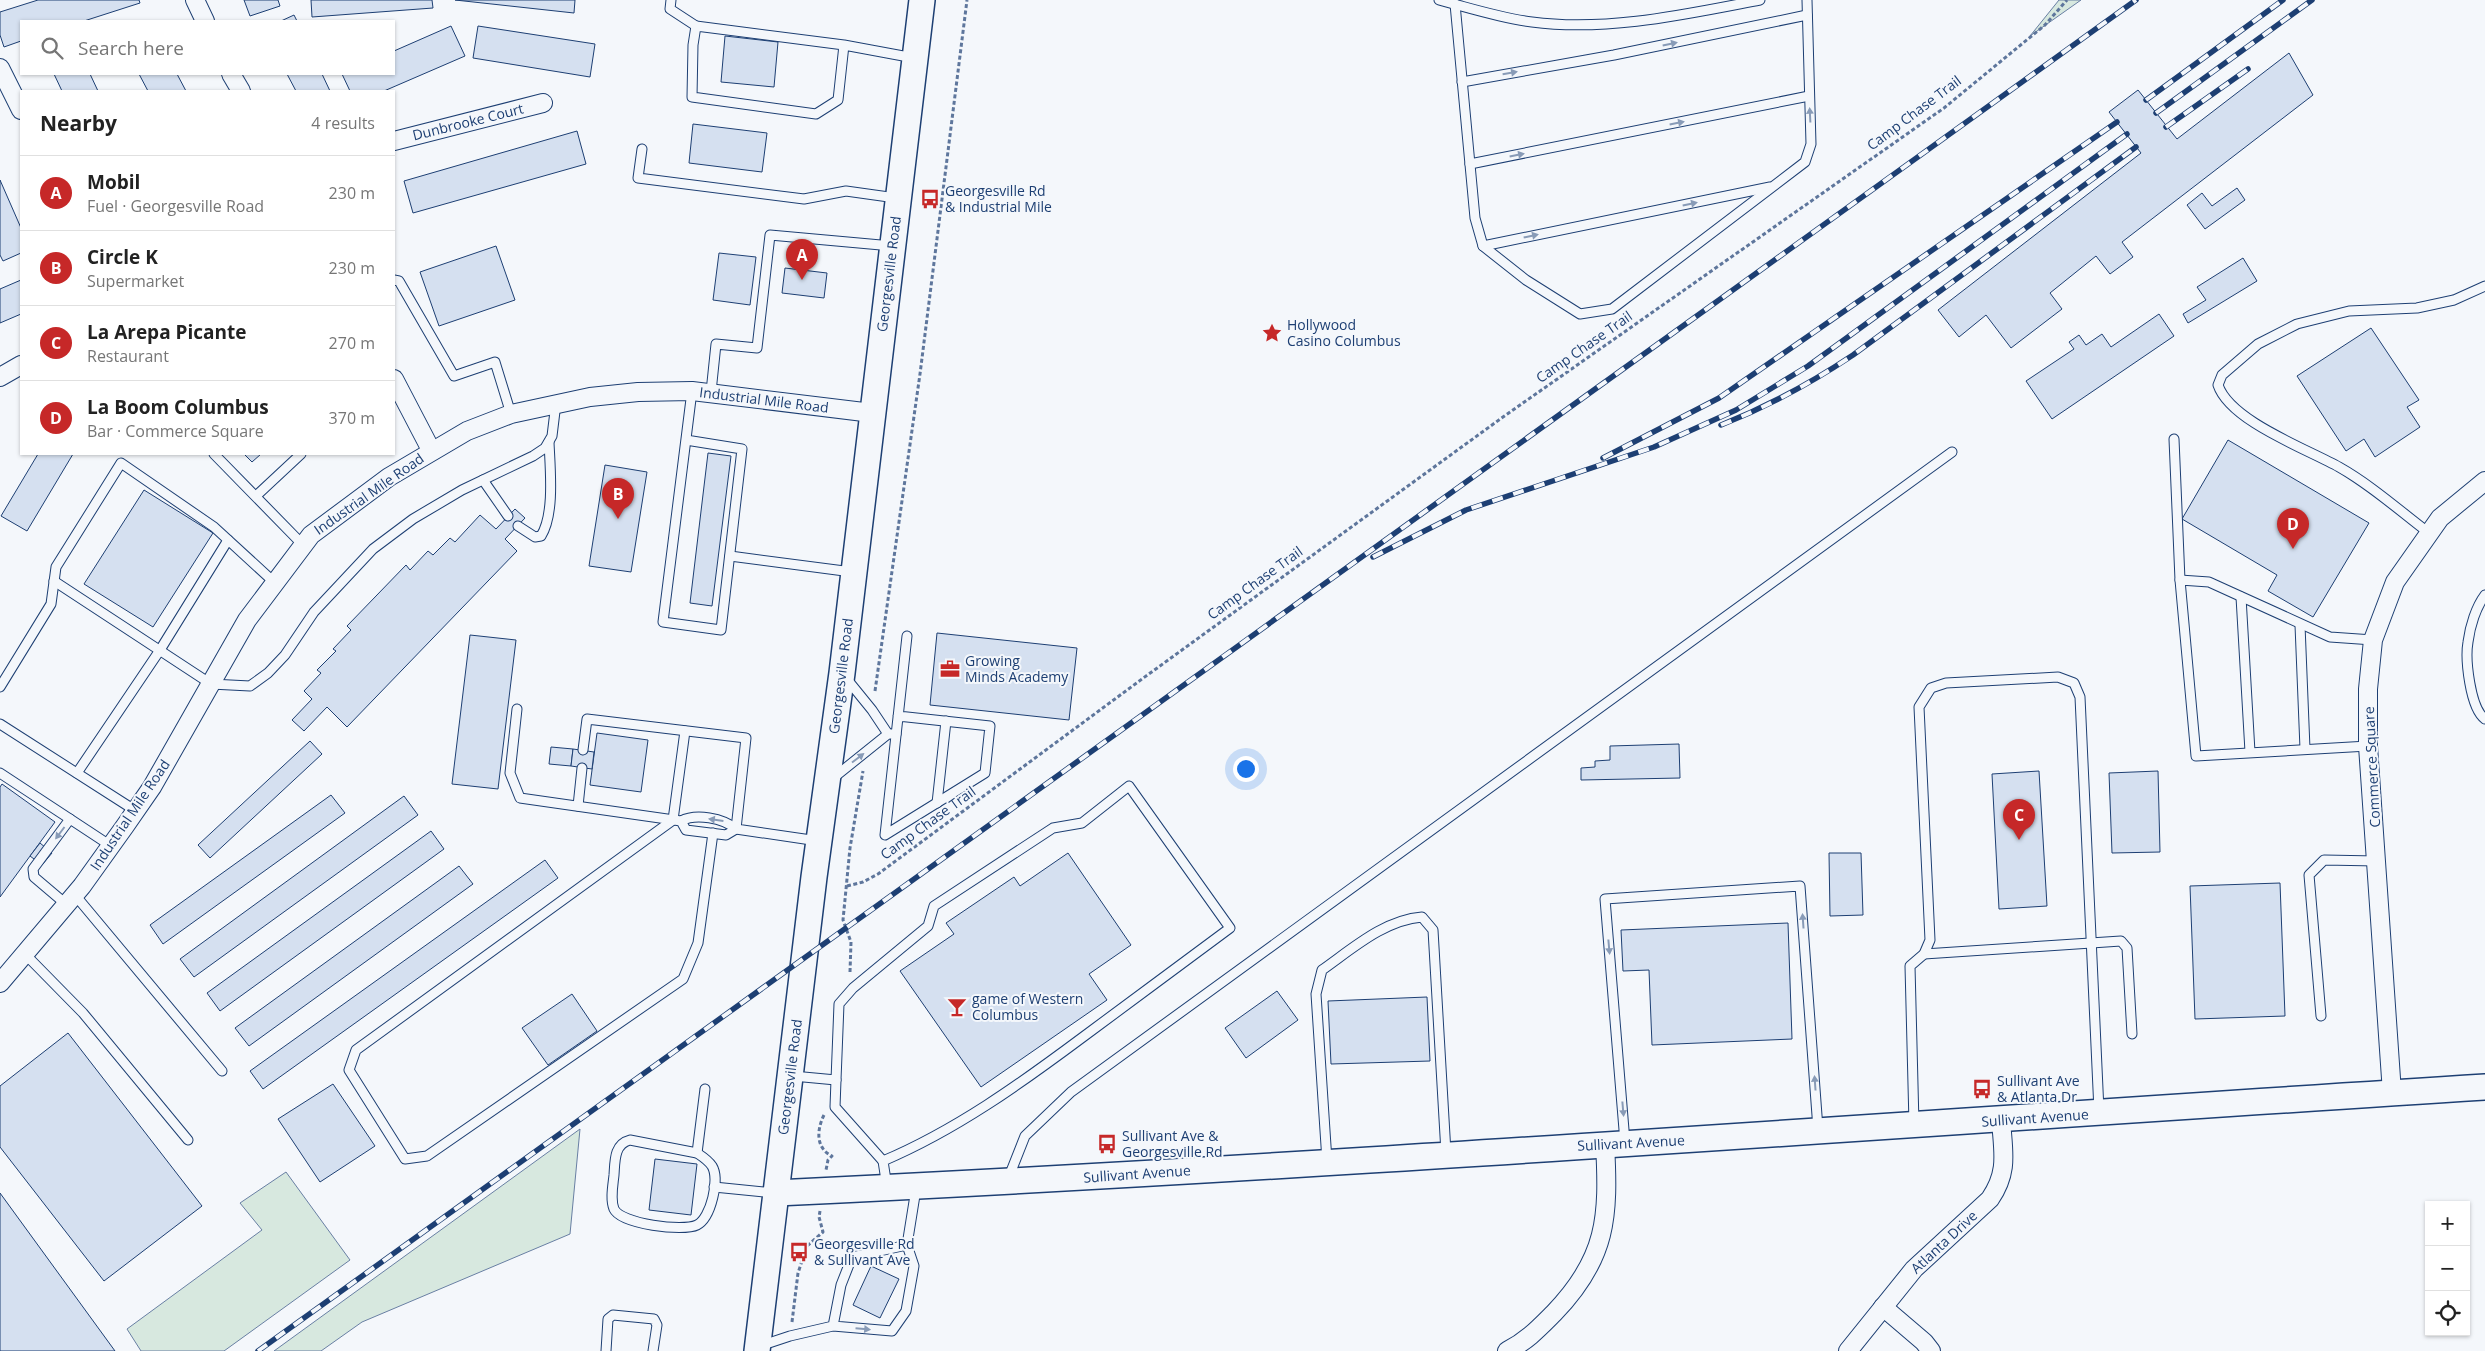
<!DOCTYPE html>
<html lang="en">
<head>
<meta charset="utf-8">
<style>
  body { margin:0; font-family:"Open Sans",sans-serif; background:#f2f2f2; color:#222 }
  .controls { position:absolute; right:15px; bottom:15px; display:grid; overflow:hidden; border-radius:0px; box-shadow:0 1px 4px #0004 }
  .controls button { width:45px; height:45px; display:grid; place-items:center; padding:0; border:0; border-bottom:1px solid #e0e0e0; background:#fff; color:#222; font:25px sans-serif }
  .you { position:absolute; left:1245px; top:768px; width:18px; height:18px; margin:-12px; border:4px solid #fff; border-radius:50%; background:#1a73e8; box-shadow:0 0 0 8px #1a73e833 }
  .badge { display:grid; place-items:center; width:32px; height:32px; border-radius:50%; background:#c62828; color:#fff; font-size:16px; font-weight:700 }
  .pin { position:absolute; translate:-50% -41px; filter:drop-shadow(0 1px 2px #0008) }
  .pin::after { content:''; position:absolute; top:26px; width:18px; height:15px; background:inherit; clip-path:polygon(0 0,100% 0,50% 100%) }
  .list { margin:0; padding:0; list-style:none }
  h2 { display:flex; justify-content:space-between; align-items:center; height:65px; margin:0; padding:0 20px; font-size:21px }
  h2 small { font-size:16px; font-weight:400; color:#767676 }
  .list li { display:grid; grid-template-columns:32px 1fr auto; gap:15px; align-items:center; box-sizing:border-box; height:75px; padding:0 20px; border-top:1px solid #e0e0e0 }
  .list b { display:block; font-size:19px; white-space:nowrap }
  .list p { margin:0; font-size:16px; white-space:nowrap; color:#767676 }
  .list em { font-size:16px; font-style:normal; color:#767676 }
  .icon { flex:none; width:28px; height:28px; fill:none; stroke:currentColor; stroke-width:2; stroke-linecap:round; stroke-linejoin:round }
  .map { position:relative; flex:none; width:2485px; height:1351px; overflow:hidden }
  .search { position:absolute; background:#fff; box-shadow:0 1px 4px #0004; left:20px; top:20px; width:375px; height:55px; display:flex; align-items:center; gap:12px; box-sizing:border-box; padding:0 18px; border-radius:0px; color:#767676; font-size:19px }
  .panel { position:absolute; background:#fff; box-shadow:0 1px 4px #0004; left:20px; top:90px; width:375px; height:365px; border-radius:0px }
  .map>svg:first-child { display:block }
  .green { fill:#d7e8df; stroke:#687fa3 }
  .building { fill:#d5e0f0; stroke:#1d3f73 }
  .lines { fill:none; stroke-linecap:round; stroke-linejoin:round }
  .service-casing { stroke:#1d3f73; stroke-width:11 }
  .minor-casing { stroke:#1d3f73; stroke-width:20 }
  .secondary-casing { stroke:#1d3f73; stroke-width:28 }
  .path { stroke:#5e769c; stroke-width:3; stroke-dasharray:4 2.5; stroke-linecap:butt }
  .service { stroke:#f4f7fb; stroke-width:9 }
  .minor { stroke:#f4f7fb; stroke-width:18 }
  .secondary { stroke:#f4f7fb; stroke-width:25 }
  .rail-casing { stroke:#1d3f73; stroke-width:5.5 }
  .rail { stroke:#f4f7fb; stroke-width:4; stroke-dasharray:11; stroke-linecap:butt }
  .oneway { fill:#889bb7 }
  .labels { text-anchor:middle; stroke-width:4; stroke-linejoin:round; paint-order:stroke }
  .street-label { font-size:14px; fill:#1d3f73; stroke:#f4f7fb }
  .poi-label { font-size:14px; fill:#1d3f73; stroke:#f4f7fb; text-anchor:start }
</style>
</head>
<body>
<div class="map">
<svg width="2485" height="1351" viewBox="0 0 2485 1351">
  <rect width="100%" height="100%" fill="#f4f7fb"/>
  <g class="green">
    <path d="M2059,0H2081L2030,36Z"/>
    <path d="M580,1129L570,1234L362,1322L321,1351H274Z"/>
    <path d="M286,1172L350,1260L224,1351H141L127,1329L262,1230L240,1203Z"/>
  </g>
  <g class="building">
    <path d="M38,0H139L140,3L84,21H21V41L4,47L0,35V12Z"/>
    <path d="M244,0H278L280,6L250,16Z"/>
    <path d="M311,0H432L433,8L312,17Z"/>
    <path d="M455,0H575L574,13Z"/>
    <path d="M294,15L297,21H281Z"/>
    <path d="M451,26L465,56L384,91H350L342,74H394V51Z"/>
    <path d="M478,26L595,44L590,77L473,58Z"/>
    <path d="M725,36L778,42L774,87L721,82Z"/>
    <path d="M2289,53L2313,95L2122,242L2133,257L2110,274L2096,256L2050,293L2062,309L2011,348L1986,315L1959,337L1938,310L2141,153L2109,112L2138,90L2177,139Z"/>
    <path d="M54,74H90L98,91H62Z"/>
    <path d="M139,74H177L186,91H148Z"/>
    <path d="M287,74H322L330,91H296Z"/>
    <path d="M693,124L767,133L762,172L689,163Z"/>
    <path d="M577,131L586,164L413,213L404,181Z"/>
    <path d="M0,180L21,228V253L3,261L0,255Z"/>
    <path d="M2237,188L2245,200L2205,229L2187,205L2202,193L2212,206Z"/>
    <path d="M496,246L515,300L439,326L420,272Z"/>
    <path d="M719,253L756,257L750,305L713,300Z"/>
    <path d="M2243,258L2257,281L2188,323L2183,314L2206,300L2197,287Z"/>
    <path d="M785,268L827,273L824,298L782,293Z"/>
    <path d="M21,280V314L0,323V289Z"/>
    <path d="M2159,314L2174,336L2052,419L2026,381L2074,349L2069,342L2079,335L2086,345L2102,334L2111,347Z"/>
    <path d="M2371,328L2419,400L2407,407L2420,427L2375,457L2364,439L2346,451L2297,376Z"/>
    <path d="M2228,440L2369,523L2313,617L2268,591L2277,575L2182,519Z"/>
    <path d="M708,453L731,456L712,606L690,603Z"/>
    <path d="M38,454H73L27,531L1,516Z"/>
    <path d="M244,454H261L252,462Z"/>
    <path d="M605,465L647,472L631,572L589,566Z"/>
    <path d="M144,490L213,533L153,627L84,584Z"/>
    <path d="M515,509L525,518L505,539L517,551L347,727L327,707L304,731L292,720L312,699L304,691L321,673L317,670L336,651L333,649L351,630L347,626L406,565L410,570L428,551L433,555L450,538L455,542L480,515L496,529Z"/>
    <path d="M937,633L1077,648L1069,720L930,705Z"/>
    <path d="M470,635L516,640L498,789L452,784Z"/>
    <path d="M597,733L648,740L641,792L590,785Z"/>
    <path d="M310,741L322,754L210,858L198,845Z"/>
    <path d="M1679,744L1680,778L1581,780V768L1595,767V761L1610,760V746Z"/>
    <path d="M551,747L573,749L571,766L549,764Z"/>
    <path d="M573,749L594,752L592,769L571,766Z"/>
    <path d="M2039,771L2047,906L1999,909L1992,774Z"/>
    <path d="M2158,771L2160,852L2112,853L2109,773Z"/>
    <path d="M2,784L55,822L0,897V787Z"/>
    <path d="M331,795L345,813L163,944L150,925Z"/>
    <path d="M404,796L418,815L194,977L180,959Z"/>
    <path d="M431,831L444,849L220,1011L207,993Z"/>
    <path d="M40,843L52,853L42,865L30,856Z"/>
    <path d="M1068,853L1131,945L1089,974L1107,1000L981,1087L900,971L954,934L946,923L1014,877L1020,886Z"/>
    <path d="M1829,853H1861L1863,915L1830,916Z"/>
    <path d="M545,860L558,878L263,1089L250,1071Z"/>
    <path d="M459,866L473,884L249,1046L235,1028Z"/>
    <path d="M2280,883L2285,1016L2195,1019L2190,886Z"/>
    <path d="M1788,923L1792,1039L1652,1045L1649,970L1623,971L1621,930Z"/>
    <path d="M1277,991L1298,1020L1246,1058L1225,1028Z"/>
    <path d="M572,994L597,1031L548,1065L522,1028Z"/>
    <path d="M1427,997L1430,1061L1331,1064L1328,1001Z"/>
    <path d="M68,1033L202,1206L104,1281L0,1147V1086Z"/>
    <path d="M333,1084L375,1146L320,1182L278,1119Z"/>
    <path d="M655,1159L697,1164L691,1215L649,1210Z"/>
    <path d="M0,1193L115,1351H0Z"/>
    <path d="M871,1266L899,1279L880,1318L853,1305Z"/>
  </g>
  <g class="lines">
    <defs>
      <g id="service">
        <path d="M671,0L670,9L696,26"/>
        <path d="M1439,0C1470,8 1500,18 1532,22C1607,32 1687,14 1760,0"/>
        <path d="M1455,4L1475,218L1483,246L1526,280L1580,314L1612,309L1805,162L1811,144L1807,0"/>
        <path d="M844,45L696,26L693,45L692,97L816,114L838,100L844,45L914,58"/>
        <path d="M1462,82L1614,55L1807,15"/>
        <path d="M642,149L638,178L804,199L846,191L896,198"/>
        <path d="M1470,164L1809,96"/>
        <path d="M1483,246L1770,187"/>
        <path d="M394,280L399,281L454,376L495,362L511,414"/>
        <path d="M711,392L716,344L757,348L770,235L892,246"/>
        <path d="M2174,439L2180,580"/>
        <path d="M686,440L742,449L721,630L663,622L692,391"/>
        <path d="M214,454L303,545"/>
        <path d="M483,480L508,516"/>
        <path d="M256,496L301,454"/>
        <path d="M518,526L535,537L541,536C555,514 550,468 549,442"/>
        <path d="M2429,533C2400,511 2371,485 2339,467C2307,449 2230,421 2218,385L2222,375L2258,344L2297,324L2349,311L2417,308L2454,300L2485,286"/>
        <path d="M730,556L852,572"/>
        <path d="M54,581L211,684L250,686L268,673L285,655L314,612L373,549L413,519L462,490L533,456L545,448L552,436L556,403"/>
        <path d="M2485,595C2476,607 2470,626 2468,642C2465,659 2470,708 2485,719"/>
        <path d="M2241,597L2250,752"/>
        <path d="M2300,625L2305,749"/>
        <path d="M846,678L872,710L888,734"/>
        <path d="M0,687L51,604L56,567L121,463L214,527L275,583"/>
        <path d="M517,709L510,773L520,798L681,821C696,813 723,818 736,829L726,835L686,830L681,821"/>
        <path d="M898,716L990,726L985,773L885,835L907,636"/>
        <path d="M0,724L136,811"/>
        <path d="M685,731L673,820L356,1050L349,1070L405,1159L427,1156L683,979L698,943L713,833"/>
        <path d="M2368,746L2196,756L2180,580L2209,582L2330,637L2373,640"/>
        <path d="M583,750L587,719L746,738L736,829L818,841"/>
        <path d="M0,773L70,819"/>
        <path d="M77,773L160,650L228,540"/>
        <path d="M832,779L888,734H896"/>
        <path d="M937,803L946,721"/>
        <path d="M578,806L582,768"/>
        <path d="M75,895L222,1071"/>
        <path d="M67,905L34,877L33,869L70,819L111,846"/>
        <path d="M25,954L83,1013L188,1140"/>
        <path d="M1924,954L2121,941L2127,948L2132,1034"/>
        <path d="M2321,1016L2309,875L2324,860L2377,861"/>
        <path d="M793,1076L836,1080L839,1004L853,988L928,926L934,906L1053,828L1082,823L1129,786L1230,928C1181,964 1132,1001 1083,1037C1020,1084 956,1130 883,1161L887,1187"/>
        <path d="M836,1080L835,1107L883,1161"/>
        <path d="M1914,1124L1910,966L1924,954L1930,940L1919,707L1931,688L1946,683L2058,677L2074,683L2080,697L2099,1111"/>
        <path d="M630,1140L697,1153C703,1157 708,1160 712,1166C720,1179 711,1218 697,1225C683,1232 621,1224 614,1209C610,1199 613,1185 614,1175C615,1161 614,1144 630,1140Z"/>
        <path d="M1625,1142L1605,899L1800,886L1818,1129"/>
        <path d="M697,1153L705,1089"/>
        <path d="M1327,1161L1316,994L1322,970C1352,949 1384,920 1422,917L1433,930L1446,1153"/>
        <path d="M1008,1179L1025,1136L1071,1092L1952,452"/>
        <path d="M714,1187L774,1193"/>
        <path d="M907,1245L916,1189"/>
        <path d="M760,1346L790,1336L833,1326L892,1331L906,1311L914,1266L907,1245L852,1257L841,1285L833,1326"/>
        <path d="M606,1351L608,1319L613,1315L654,1319L657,1325L653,1351"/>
      </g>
      <g id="minor">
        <path d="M195,0L205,21"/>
        <path d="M0,68L21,110"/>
        <path d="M231,74L241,91"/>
        <path d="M394,141L543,103"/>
        <path d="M0,377L21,365"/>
        <path d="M394,379L431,450"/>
        <path d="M0,983L82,886L125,826L152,787L247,620L311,535L389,477L467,431L511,414L590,397L638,392L692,391L872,413"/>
        <path d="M2392,1093L2368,746V689L2373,640L2395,582L2440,518L2485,481"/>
        <path d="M1883,1307L1924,1342L1931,1351"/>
        <path d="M1507,1351C1527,1341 1539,1328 1554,1313C1607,1258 1609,1217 1605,1144"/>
        <path d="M1848,1351L1914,1269L1990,1199C2009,1171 2003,1152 2001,1120"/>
      </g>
      <g id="secondary">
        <path d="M776,1193C1346,1166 1915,1123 2485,1087"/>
        <path d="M757,1351L814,877L842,673L922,0"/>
      </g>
    </defs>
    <use href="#service" class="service-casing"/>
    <use href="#minor" class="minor-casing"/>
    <use href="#secondary" class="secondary-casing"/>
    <g class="path">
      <path d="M875,691L920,374L967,0"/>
      <path d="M847,886L863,882L878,874L1142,679L1503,417L1944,108L2045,25L2067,0"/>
      <path d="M850,972L851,942L843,920L850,848L863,771"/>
      <path d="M824,1115C817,1129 815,1148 832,1156L828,1160L826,1170"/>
      <path d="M792,1322L798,1273L807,1246L823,1232L819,1217L820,1211"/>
    </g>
    <use href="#service" class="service"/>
    <use href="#minor" class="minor"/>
    <use href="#secondary" class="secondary"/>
    <defs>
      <g id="rail">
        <path d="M2146,100L2283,0"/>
        <path d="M2156,113L2312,0"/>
        <path d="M2166,127L2248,69"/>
        <path d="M1721,425C1769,406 1811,383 1853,355L2136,147"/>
        <path d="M1603,458L1719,398L2117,122"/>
        <path d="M1373,557L1466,510L1654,447L1736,410L1808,366L2127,134"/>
        <path d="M258,1351L2136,0"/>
      </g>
    </defs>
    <use href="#rail" class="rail-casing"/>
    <use href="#rail" class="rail"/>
  </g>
  <defs><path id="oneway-solid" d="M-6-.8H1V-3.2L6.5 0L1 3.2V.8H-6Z" transform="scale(1.25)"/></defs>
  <g class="oneway">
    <use href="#oneway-solid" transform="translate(1670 44) rotate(-12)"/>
    <use href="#oneway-solid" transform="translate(1510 73) rotate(-10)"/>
    <use href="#oneway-solid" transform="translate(1810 115) rotate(-93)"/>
    <use href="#oneway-solid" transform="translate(1677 123) rotate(-11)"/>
    <use href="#oneway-solid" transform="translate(1517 155) rotate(-11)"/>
    <use href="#oneway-solid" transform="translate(1690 204) rotate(-12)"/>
    <use href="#oneway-solid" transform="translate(1531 236) rotate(-12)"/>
    <use href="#oneway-solid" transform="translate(858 758) rotate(-37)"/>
    <use href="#oneway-solid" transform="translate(716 820) rotate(-172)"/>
    <use href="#oneway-solid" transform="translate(60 833) rotate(127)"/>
    <use href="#oneway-solid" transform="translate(1803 921) rotate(-94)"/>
    <use href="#oneway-solid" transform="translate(1609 947) rotate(85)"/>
    <use href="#oneway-solid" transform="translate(1815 1083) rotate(-94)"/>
    <use href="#oneway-solid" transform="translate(1623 1109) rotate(85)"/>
    <use href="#oneway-solid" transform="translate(863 1329) rotate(5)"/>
  </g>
  <defs>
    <symbol id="bus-bare" viewBox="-9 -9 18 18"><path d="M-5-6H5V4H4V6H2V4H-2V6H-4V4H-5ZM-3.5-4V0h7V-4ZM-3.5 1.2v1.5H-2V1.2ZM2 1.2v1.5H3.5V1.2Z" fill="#c62828" stroke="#f4f7fb" stroke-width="2.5" paint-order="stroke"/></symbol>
    <symbol id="sight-bare" viewBox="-9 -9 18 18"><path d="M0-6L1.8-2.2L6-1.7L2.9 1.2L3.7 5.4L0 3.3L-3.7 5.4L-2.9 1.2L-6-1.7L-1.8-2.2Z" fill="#c62828" stroke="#f4f7fb" stroke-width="2.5" paint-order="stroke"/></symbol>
    <symbol id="office-bare" viewBox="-9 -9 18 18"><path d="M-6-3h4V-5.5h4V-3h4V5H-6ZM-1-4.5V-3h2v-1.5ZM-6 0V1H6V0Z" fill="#c62828" stroke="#f4f7fb" stroke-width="2.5" paint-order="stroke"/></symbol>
    <symbol id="bar-bare" viewBox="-9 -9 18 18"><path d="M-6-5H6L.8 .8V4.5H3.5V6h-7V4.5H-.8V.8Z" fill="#c62828" stroke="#f4f7fb" stroke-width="2.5" paint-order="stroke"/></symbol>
  </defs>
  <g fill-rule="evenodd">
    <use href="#bus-bare" x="916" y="185" width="28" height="28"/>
    <use href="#sight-bare" x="1258" y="319" width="28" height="28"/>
    <use href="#office-bare" x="936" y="655" width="28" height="28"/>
    <use href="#bar-bare" x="943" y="993" width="28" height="28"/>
    <use href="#bus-bare" x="1968" y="1075" width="28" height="28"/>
    <use href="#bus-bare" x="1093" y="1130" width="28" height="28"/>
    <use href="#bus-bare" x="785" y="1238" width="28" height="28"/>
  </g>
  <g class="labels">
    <g class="street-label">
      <text transform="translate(1914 113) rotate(-37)" y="5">Camp Chase Trail</text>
      <text transform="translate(468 122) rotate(-14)" y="5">Dunbrooke Court</text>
      <text transform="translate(889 274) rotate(-83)" y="5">Georgesville Road</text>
      <text transform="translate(1584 347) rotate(-35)" y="5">Camp Chase Trail</text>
      <text transform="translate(764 400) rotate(7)" y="5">Industrial Mile Road</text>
      <text transform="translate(369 494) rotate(-35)" y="5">Industrial Mile Road</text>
      <text transform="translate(1255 583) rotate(-36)" y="5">Camp Chase Trail</text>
      <text transform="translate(841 676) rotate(-83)" y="5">Georgesville Road</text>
      <text transform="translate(2372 767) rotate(-93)" y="5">Commerce Square</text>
      <text transform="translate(130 815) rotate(-56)" y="5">Industrial Mile Road</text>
      <text transform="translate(928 823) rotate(-36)" y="5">Camp Chase Trail</text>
      <text transform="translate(790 1077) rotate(-83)" y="5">Georgesville Road</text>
      <text transform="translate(2035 1118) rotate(-4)" y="5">Sullivant Avenue</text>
      <text transform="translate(1631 1143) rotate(-3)" y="5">Sullivant Avenue</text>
      <text transform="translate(1137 1174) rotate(-4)" y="5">Sullivant Avenue</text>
      <text transform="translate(1944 1242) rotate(-43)" y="5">Atlanta Drive</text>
    </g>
    <g class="poi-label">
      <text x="945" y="196">Georgesville Rd<tspan x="945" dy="16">&amp; Industrial Mile</tspan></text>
      <text x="1287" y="330">Hollywood<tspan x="1287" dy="16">Casino Columbus</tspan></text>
      <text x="965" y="666">Growing<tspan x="965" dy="16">Minds Academy</tspan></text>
      <text x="972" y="1004">game of Western<tspan x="972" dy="16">Columbus</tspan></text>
      <text x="1997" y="1086">Sullivant Ave<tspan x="1997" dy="16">&amp; Atlanta Dr</tspan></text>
      <text x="1122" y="1141">Sullivant Ave &amp;<tspan x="1122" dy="16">Georgesville Rd</tspan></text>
      <text x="814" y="1249">Georgesville Rd<tspan x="814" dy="16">&amp; Sullivant Ave</tspan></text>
    </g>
  </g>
</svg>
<div class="controls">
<button>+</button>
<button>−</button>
<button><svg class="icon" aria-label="locate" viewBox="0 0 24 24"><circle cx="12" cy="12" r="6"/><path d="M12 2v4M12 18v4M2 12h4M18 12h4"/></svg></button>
</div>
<div class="you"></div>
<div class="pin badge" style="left:802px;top:280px">A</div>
<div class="pin badge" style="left:618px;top:519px">B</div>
<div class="pin badge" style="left:2019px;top:840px">C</div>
<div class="pin badge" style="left:2293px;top:549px">D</div>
<div class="search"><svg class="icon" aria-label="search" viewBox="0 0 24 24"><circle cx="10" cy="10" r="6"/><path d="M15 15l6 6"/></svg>Search here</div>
<section class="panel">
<h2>Nearby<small>4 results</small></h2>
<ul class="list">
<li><span class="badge">A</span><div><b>Mobil</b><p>Fuel · Georgesville Road</p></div><em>230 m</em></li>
<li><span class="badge">B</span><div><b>Circle K</b><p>Supermarket</p></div><em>230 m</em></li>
<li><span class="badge">C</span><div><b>La Arepa Picante</b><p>Restaurant</p></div><em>270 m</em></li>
<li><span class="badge">D</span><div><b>La Boom Columbus</b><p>Bar · Commerce Square</p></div><em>370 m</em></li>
</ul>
</section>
</div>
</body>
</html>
